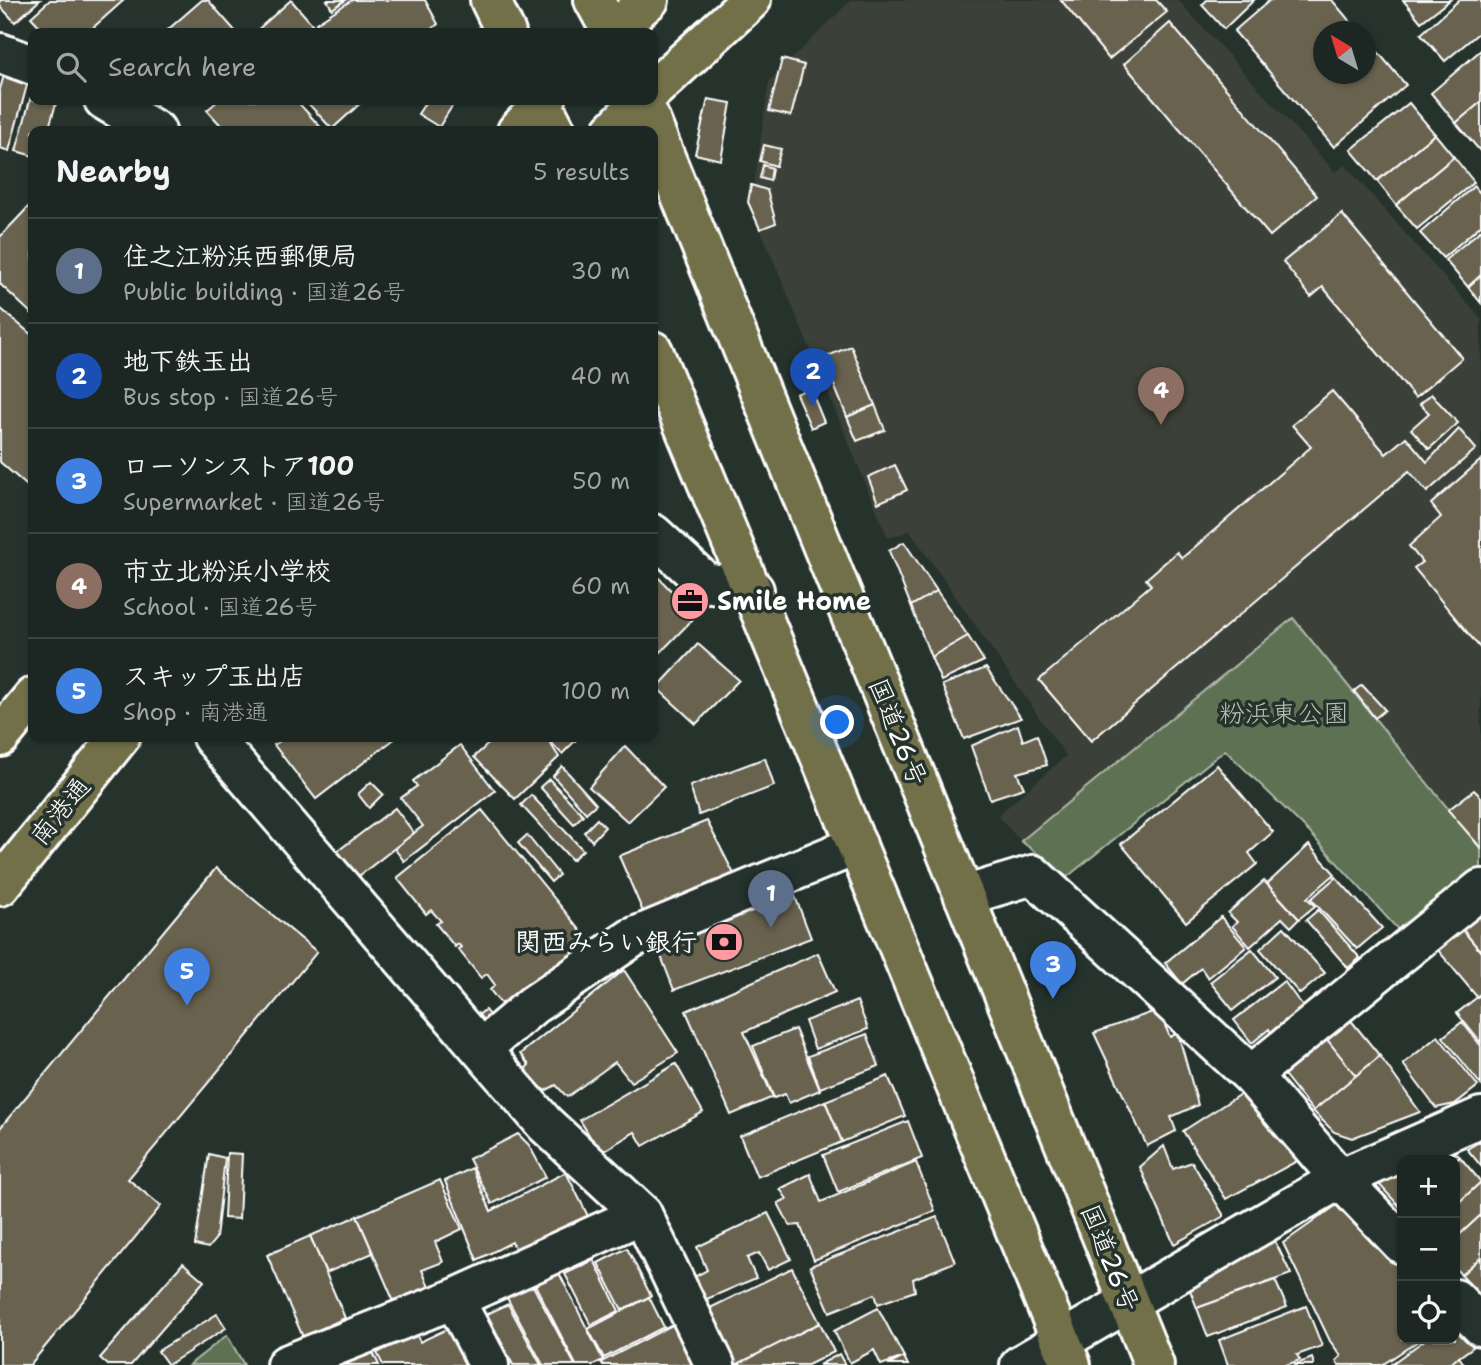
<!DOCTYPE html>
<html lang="en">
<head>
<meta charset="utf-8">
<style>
  body { margin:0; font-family:"Shantell Sans","Klee One",sans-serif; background:#29322f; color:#f1f3f6 }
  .controls { position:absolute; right:21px; bottom:21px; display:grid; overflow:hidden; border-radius:14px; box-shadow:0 2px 5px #0004 }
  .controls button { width:63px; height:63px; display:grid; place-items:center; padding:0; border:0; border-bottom:2px solid #3a4340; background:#1c2622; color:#f1f3f6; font:35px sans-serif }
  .compass { position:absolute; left:1313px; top:21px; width:63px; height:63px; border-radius:50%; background:#1c2622; box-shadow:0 2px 5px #0004; rotate:322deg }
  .you { position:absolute; left:838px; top:723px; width:24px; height:24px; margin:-18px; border:5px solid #fff; border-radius:50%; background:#1a73e8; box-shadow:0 0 0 10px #1a73e833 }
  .badge { display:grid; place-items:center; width:46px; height:46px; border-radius:50%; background:#ea580c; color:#fff; font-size:23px; font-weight:700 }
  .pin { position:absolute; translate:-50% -58px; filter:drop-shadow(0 2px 4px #0008) }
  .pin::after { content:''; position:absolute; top:37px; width:24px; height:21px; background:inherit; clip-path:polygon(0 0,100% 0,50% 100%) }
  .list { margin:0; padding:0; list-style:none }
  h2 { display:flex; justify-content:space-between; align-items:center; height:91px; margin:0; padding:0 28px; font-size:30px }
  h2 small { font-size:23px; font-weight:400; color:#a0a5a5 }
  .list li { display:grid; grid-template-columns:46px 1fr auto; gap:21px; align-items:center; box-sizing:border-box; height:105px; padding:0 28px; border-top:2px solid #3a4340 }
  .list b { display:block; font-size:26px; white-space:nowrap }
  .list p { margin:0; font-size:23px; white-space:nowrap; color:#a0a5a5 }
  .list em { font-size:23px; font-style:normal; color:#a0a5a5 }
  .icon { flex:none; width:38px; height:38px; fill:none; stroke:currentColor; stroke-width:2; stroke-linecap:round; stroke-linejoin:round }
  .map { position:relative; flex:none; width:1481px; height:1365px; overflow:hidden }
  .search { position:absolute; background:#1c2622; box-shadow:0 2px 5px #0004; left:28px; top:28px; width:630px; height:77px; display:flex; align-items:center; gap:18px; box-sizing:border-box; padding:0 24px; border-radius:14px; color:#a0a5a5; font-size:26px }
  .panel { position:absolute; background:#1c2622; box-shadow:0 2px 5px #0004; left:28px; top:126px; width:630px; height:616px; border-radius:14px }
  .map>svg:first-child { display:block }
  .built { fill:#3a4138 }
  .green { fill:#5e7153; stroke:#aeb8a9; stroke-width:2 }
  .building { fill:#676250; stroke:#fff; stroke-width:2 }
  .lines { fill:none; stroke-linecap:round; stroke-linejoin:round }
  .street-casing { stroke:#fff; stroke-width:44 }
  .primary-casing { stroke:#fff; stroke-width:44 }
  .highway-casing { stroke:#fff; stroke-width:44 }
  .street { stroke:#26332d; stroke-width:38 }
  .primary { stroke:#71704a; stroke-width:38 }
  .highway { stroke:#71704a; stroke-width:38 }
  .labels { text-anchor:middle; stroke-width:7; stroke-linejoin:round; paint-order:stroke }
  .poi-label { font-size:26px; font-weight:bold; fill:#fff; stroke:#26332d; text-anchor:start }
  .park-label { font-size:26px; fill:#b7bfb2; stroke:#26332d }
  .street-label { font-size:26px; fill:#fff; stroke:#26332d }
</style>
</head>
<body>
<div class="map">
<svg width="1481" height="1365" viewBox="0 0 1481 1365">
  <rect width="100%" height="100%" fill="#26332d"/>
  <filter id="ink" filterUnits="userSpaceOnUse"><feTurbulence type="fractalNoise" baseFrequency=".0143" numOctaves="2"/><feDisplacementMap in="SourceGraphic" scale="14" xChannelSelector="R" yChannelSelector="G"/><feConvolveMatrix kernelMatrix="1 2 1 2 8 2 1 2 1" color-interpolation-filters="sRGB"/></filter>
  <g filter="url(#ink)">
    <path class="built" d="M851,0H1178L1335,172L1345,165L1481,319V849L1292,618L1021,841L997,816L1066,756L910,531L888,538L751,206L769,82Z"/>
    <g class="green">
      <path d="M1293,618L1481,849V869L1401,933L1310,833L1225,750L1067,877L1021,841Z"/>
      <path d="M227,1335L244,1365H189Z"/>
    </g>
    <g class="building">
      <path d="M0,0H40L15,22L0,6Z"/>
      <path d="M50,0H124L87,33H46L31,17Z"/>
      <path d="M202,0H208L237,33H164Z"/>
      <path d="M291,0L320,33H254Z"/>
      <path d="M327,0H346L332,9Z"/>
      <path d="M352,0H425L438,24L427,33H325L316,23Z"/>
      <path d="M1061,0H1156L1167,12L1109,59Z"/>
      <path d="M1207,0H1254L1224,29L1202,5Z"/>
      <path d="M1270,0H1332L1359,32H1324V74H1366V38L1406,85L1334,147L1234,31Z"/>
      <path d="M1403,0H1450L1421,22Z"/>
      <path d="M1459,0H1481V31L1445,61L1421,34Z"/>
      <path d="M1170,23L1317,196L1270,236L1124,64Z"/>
      <path d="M1481,50V102L1456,123L1431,93Z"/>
      <path d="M782,59L804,65L791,116L769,111Z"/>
      <path d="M5,72L29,78L9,151L0,148V89Z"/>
      <path d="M33,89V100H57L48,131H33V156L16,151Z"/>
      <path d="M708,99L731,103L721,160L695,154Z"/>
      <path d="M219,100H296L324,131H226L207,110Z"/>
      <path d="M305,100H364L332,129Z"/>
      <path d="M427,100H456L439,127L418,114Z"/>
      <path d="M1481,102V152L1456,123Z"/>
      <path d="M1409,103L1435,134L1377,181L1351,150Z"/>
      <path d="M1435,134L1454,157L1396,205L1377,181Z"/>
      <path d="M764,145L781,149L776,166L760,161Z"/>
      <path d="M1454,157L1474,182L1417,229L1396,205Z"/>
      <path d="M763,165L772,168L770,181L760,178Z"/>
      <path d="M751,185L767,190L776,223L760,229L748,202Z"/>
      <path d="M1474,186L1481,194V225L1443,258L1420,233Z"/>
      <path d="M33,202V315L0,284V237Z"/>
      <path d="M1342,214L1462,358L1415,398L1323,287L1311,297L1283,262Z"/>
      <path d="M1481,230V275L1468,287L1445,260Z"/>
      <path d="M1481,275V303L1468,287Z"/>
      <path d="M0,308L33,336V491L0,462Z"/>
      <path d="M851,346L875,405L847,417L823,358Z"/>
      <path d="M810,388L824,422L811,428L796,394Z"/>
      <path d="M1332,391L1386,454L1406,437L1427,462L1459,429L1476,449L1427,492L1409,471L1091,741L1039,680L1151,585L1146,579L1177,552L1182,558L1311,447L1292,425Z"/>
      <path d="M1431,394L1458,423L1429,449L1411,429L1429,413L1420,404Z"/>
      <path d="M875,405L885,430L857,441L847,417Z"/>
      <path d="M1481,460V649L1414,568L1422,562L1409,546L1441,517L1431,504Z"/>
      <path d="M895,465L907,490L878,503L868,477Z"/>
      <path d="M904,542L937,591L911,606L889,551Z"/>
      <path d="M653,572L696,616L653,660Z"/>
      <path d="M937,591L968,636L931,657L911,606Z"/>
      <path d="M968,636L984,661L941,681L931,657Z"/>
      <path d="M698,644L739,680L696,724L657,688Z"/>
      <path d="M986,668L1021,718L964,739L942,685Z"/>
      <path d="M1362,685L1385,710L1375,718L1354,691Z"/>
      <path d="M1018,725L1023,741L1037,735L1047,765L1017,773L1024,788L990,799L971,746Z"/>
      <path d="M286,737H397L316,799L274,745Z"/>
      <path d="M496,737H546L559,757L515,799L474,757Z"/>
      <path d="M546,737H579L562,754Z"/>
      <path d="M460,745L495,791L404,861L394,848L423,826L401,798L417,786L413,781Z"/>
      <path d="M625,746L664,787L628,822L589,787Z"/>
      <path d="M765,758L774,786L699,815L690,786Z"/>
      <path d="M1217,765L1273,832L1249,853L1257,864L1186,922L1121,844Z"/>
      <path d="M562,766L596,804L586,813L553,776Z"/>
      <path d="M549,779L583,815L574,824L540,787Z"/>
      <path d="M371,782L383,794L369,808L358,794Z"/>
      <path d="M1474,790L1481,797V848L1448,810Z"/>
      <path d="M531,795L583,850L572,860L521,805Z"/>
      <path d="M395,808L414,833L355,879L335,853Z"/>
      <path d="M482,810L590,942L506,1010L490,990L495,985L487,974L481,978L458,949L461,947L458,944L455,947L436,924L441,921L431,910L426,914L397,878Z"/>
      <path d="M597,819L605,827L592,841L584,832Z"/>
      <path d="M707,821L738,882L646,919L619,856Z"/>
      <path d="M527,835L559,875L551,882L518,843Z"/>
      <path d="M1309,845L1335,874L1307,898L1315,906L1299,919L1267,884Z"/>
      <path d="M216,868L317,952L128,1179L161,1206L30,1365H0V1128Z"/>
      <path d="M1336,877L1382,928L1357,949L1311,899Z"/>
      <path d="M1264,881L1299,919L1291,927L1282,918L1250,947L1232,926L1237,922L1228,913Z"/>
      <path d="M793,891L811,938L674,990L656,943Z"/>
      <path d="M1481,903V952L1457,923Z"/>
      <path d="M1318,910L1360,958L1348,968L1306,920Z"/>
      <path d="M1221,917L1246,947L1208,978L1201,968L1182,984L1165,963Z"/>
      <path d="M1457,923L1481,952V993L1477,997L1432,943Z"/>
      <path d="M1284,927L1325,973L1300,994L1260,949Z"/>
      <path d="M1252,949L1275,977L1233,1010L1210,982Z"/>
      <path d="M818,953L835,992L744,1032L773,1097L731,1115L686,1011Z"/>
      <path d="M624,970L678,1053L631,1082L615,1062L567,1097L556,1085L545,1091L524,1070L529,1065L520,1054Z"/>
      <path d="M1284,981L1303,1007L1271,1033L1269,1029L1252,1043L1234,1020Z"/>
      <path d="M1480,995L1481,997V1043L1457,1013Z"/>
      <path d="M857,1001L868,1029L815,1049L805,1021Z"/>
      <path d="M485,1010L492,1019L480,1029L473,1019Z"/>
      <path d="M1158,1010L1170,1037L1178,1033L1198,1105L1171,1117L1176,1131L1147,1146L1094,1033Z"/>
      <path d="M1349,1018L1380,1056L1356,1076L1325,1037Z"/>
      <path d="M1462,1022L1481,1046V1085L1443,1037Z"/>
      <path d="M795,1029L820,1090L789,1103L785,1094L774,1098L753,1046Z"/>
      <path d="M867,1034L879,1066L820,1088L808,1056Z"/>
      <path d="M1438,1036L1478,1086L1455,1104L1436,1108L1403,1064Z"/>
      <path d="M1325,1037L1356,1076L1313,1111L1282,1072Z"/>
      <path d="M1380,1056L1420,1112L1352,1138L1334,1132L1313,1111Z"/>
      <path d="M676,1064L703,1112L643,1146L635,1132L600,1153L580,1120Z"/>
      <path d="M888,1076L905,1116L842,1142L825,1101Z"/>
      <path d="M1242,1093L1299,1160L1226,1199L1183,1131Z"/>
      <path d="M825,1101L842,1142L757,1177L740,1136Z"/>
      <path d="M908,1121L922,1158L838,1192L823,1155Z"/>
      <path d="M518,1134L529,1145L546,1177L492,1204L469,1159Z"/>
      <path d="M1481,1141V1166L1467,1149Z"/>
      <path d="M1164,1146L1173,1169L1192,1162L1224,1216L1174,1244L1140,1167Z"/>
      <path d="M227,1153L242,1154L239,1219L224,1218Z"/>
      <path d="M1456,1153L1460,1157L1455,1161L1436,1160Z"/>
      <path d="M209,1154L225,1158L216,1238L208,1248L195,1245Z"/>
      <path d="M1460,1157L1481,1182L1455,1206V1161Z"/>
      <path d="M916,1162L935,1211L814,1260L800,1225L790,1226L778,1203L787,1199L780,1189L810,1174L821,1202Z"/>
      <path d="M472,1168L491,1211L566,1172L588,1216L517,1252L512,1242L477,1260L445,1181Z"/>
      <path d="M1402,1172V1207L1401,1208L1376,1181Z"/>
      <path d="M440,1180L462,1229L435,1242L443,1262L422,1270L429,1287L394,1302L357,1216Z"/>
      <path d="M1481,1182V1215L1455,1239V1206Z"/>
      <path d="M1341,1202L1402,1270V1339H1421L1382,1365H1339L1336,1361L1341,1356L1330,1341L1283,1243Z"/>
      <path d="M768,1213L791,1259L768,1270L759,1253L747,1258L756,1278L700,1302L689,1280L707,1270L697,1247Z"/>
      <path d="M1481,1215V1257L1461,1275L1455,1267V1239Z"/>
      <path d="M357,1216L373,1253L326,1273L310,1236Z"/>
      <path d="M937,1217L955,1262L913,1279L915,1291L878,1304L875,1294L830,1312L810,1266Z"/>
      <path d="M1272,1235L1291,1274L1197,1308L1188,1285Z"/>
      <path d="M310,1236L345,1318L303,1337L267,1255Z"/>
      <path d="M627,1248L651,1296L622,1310L598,1263Z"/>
      <path d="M1481,1257V1296L1461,1275Z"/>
      <path d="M594,1260L619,1311L591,1325L565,1274Z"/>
      <path d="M183,1263L204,1281L131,1365H108L100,1358Z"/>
      <path d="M792,1268L820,1323L736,1365L708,1309Z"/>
      <path d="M557,1269L603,1360L593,1365H576L533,1281Z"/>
      <path d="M1275,1280L1287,1307L1208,1337L1197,1308Z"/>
      <path d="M531,1282L575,1365H543L506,1296Z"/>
      <path d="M649,1297L664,1327L604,1358L588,1329Z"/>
      <path d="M508,1304L541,1365H513L487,1314Z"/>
      <path d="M1306,1306L1322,1346L1297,1355L1300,1360L1286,1365H1228L1219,1340Z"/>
      <path d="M878,1308L904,1357L881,1365L874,1350L850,1363L834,1331Z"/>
      <path d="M217,1314L226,1328L168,1365L158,1351Z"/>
      <path d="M1455,1321L1473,1347L1448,1365H1390L1426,1339H1455Z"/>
      <path d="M676,1323L697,1365H603L601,1362Z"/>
      <path d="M820,1323L834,1352L808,1365H736Z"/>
      <path d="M449,1328L467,1365H383L377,1353L416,1333L420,1342Z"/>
      <path d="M368,1342L379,1365H318Z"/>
      <path d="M839,1354L845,1365H819Z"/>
      <path d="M904,1357L908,1365H888Z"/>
      <path d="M1459,1357L1465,1365H1448Z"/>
      <path d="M1312,1358L1314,1365H1294Z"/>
    </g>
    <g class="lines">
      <defs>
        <g id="street">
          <path d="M0,53L33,65"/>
          <path d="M104,100L156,131"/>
          <path d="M653,534L705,582L754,590"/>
          <path d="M212,737L545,1124L642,1214L715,1365"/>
          <path d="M964,896L1033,875L1251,1075L1340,1179L1402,1244"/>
          <path d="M481,1049L533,1005L632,938L857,845"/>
          <path d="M1251,1075L1481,889"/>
          <path d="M1455,1299L1481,1326"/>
          <path d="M286,1365L454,1299"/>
          <path d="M489,1365L454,1299L642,1214"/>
          <path d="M1020,1365L1340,1179L1481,1117"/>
        </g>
        <g id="primary">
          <path d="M611,33L649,0"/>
          <path d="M653,90L751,0"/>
          <path d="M517,131L546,100"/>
          <path d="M612,131L642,100"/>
          <path d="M0,737L33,697"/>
          <path d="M0,886L120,737"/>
        </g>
        <g id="highway">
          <path d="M490,0L506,33"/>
          <path d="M594,0L612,33"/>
          <path d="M540,100L556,131"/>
          <path d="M642,100L1154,1365"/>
          <path d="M653,351L1071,1365"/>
        </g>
      </defs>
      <use href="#street" class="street-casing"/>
      <use href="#primary" class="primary-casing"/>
      <use href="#highway" class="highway-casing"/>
      <use href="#street" class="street"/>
      <use href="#primary" class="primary"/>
      <use href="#highway" class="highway"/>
    </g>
  </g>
  <defs>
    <symbol id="office-disc" viewBox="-11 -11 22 22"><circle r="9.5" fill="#ff9aa2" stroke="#26332d"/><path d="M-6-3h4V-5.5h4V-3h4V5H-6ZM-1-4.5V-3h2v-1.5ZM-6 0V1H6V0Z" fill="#111"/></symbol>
    <symbol id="bank-disc" viewBox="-11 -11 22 22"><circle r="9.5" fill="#ff9aa2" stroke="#26332d"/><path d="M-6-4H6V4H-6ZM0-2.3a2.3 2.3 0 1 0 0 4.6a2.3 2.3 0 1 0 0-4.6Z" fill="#111"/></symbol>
  </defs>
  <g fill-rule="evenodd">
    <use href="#office-disc" x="668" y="579" width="44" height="44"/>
    <use href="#bank-disc" x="702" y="920" width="44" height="44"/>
  </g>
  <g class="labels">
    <g class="poi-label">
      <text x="717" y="610">Smile Home</text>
      <text x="697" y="951" text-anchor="end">関西みらい銀行</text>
    </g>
    <g class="park-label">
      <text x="1284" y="722">粉浜東公園</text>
    </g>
    <g class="street-label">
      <text transform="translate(898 732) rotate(68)" y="9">国道26号</text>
      <text transform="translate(60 811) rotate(-51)" y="9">南港通</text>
      <text transform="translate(1110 1258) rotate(68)" y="9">国道26号</text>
    </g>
  </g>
</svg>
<div class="controls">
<button>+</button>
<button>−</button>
<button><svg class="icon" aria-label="locate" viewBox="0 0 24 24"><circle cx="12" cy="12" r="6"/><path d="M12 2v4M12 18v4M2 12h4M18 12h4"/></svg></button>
</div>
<svg class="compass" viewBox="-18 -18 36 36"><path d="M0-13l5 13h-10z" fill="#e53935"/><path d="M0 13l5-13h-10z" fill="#a0a5a5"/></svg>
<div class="you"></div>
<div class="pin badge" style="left:771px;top:928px;background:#5c6f8a">1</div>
<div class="pin badge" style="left:813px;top:406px;background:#1a4fb4">2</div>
<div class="pin badge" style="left:1053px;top:999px;background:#3f7fe0">3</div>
<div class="pin badge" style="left:1161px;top:425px;background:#8d6e63">4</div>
<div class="pin badge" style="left:187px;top:1006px;background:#3f7fe0">5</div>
<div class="search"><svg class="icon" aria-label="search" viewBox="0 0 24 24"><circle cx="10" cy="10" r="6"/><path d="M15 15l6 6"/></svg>Search here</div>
<section class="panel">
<h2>Nearby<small>5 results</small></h2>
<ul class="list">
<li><span class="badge" style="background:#5c6f8a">1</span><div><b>住之江粉浜西郵便局</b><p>Public building · 国道26号</p></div><em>30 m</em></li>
<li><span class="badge" style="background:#1a4fb4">2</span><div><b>地下鉄玉出</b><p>Bus stop · 国道26号</p></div><em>40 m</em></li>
<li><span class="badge" style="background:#3f7fe0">3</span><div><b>ローソンストア100</b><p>Supermarket · 国道26号</p></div><em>50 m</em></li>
<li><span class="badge" style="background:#8d6e63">4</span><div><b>市立北粉浜小学校</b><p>School · 国道26号</p></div><em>60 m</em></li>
<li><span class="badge" style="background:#3f7fe0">5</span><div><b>スキップ玉出店</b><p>Shop · 南港通</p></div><em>100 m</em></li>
</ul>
</section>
</div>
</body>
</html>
